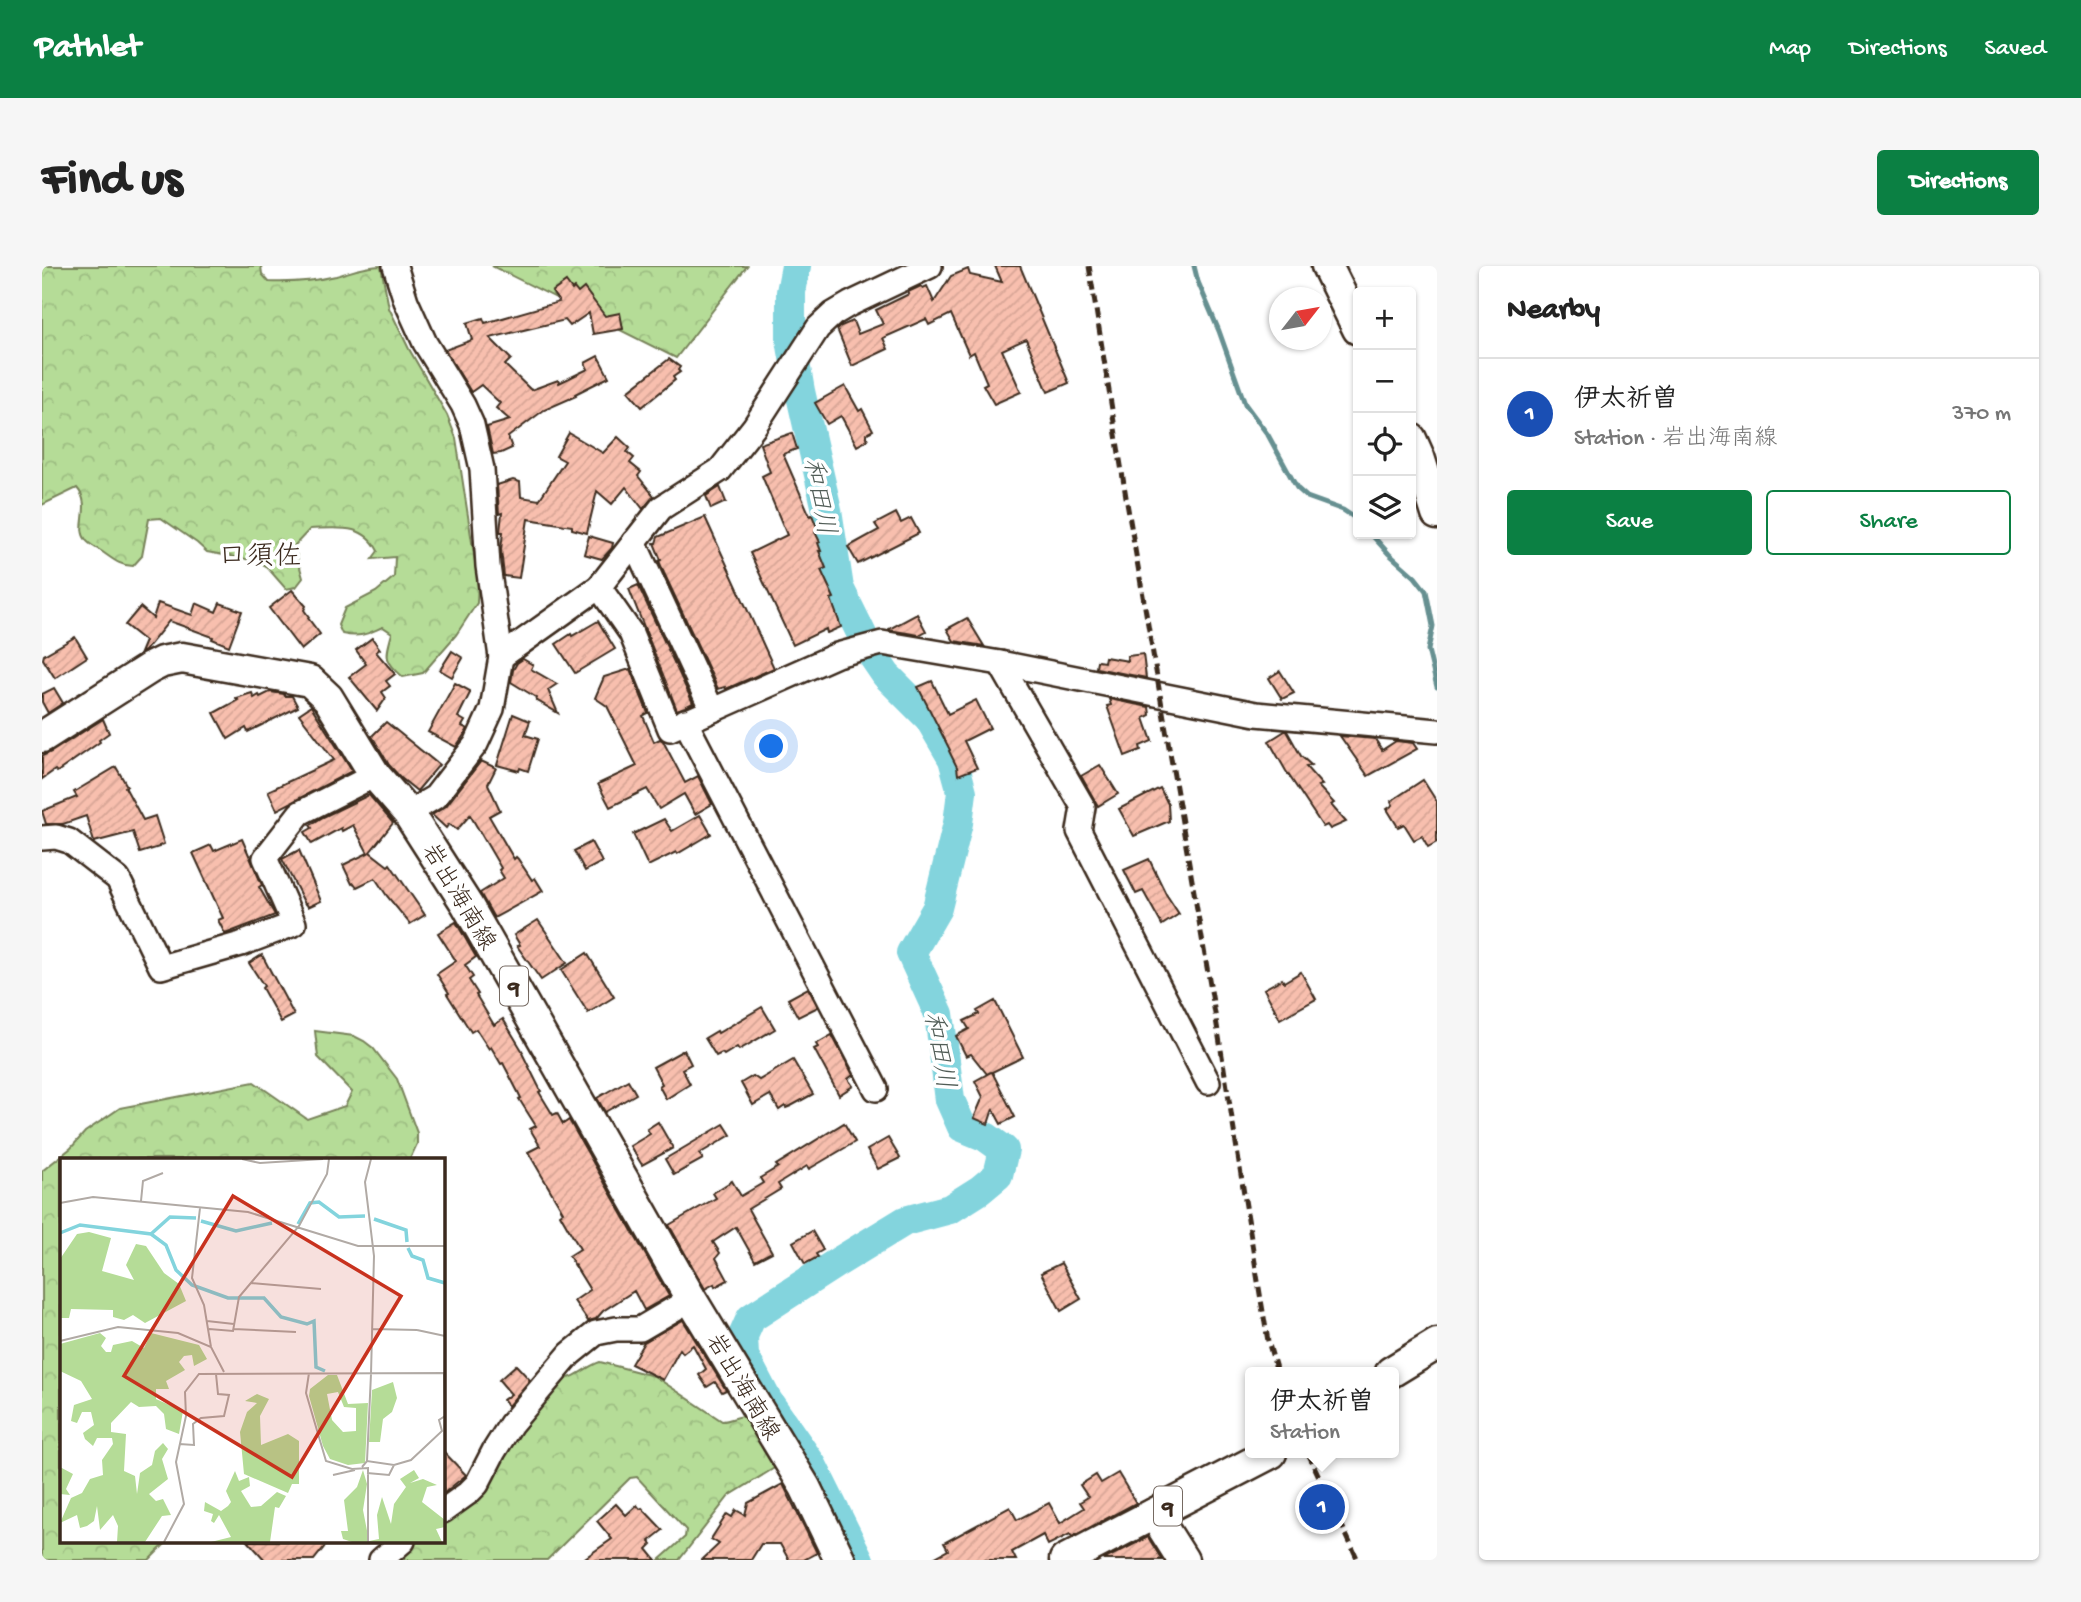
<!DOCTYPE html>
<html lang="en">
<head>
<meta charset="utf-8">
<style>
  body { margin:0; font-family:"Gochi Hand","Klee One",sans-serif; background:#f6f6f6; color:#222 }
  .controls { position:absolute; right:21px; top:21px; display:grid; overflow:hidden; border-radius:7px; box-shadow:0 2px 5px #0004 }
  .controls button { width:63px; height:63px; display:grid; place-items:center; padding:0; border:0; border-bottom:2px solid #e0e0e0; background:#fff; color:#222; font:35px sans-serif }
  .compass { position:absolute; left:1227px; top:21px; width:63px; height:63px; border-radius:50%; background:#fff; box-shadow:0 2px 5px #0004; rotate:59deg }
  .you { position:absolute; left:730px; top:481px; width:24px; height:24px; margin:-18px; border:5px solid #fff; border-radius:50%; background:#1a73e8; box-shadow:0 0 0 10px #1a73e833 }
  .badge { display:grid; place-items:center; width:46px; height:46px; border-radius:50%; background:#0b8043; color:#fff; font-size:23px; font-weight:700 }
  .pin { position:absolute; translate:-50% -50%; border:4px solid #fff; box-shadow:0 2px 7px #0006 }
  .popup { position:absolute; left:1203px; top:1101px; width:154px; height:91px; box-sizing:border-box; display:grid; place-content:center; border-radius:7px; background:#fff; filter:drop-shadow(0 2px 5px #0005); font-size:23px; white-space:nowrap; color:#767676 }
  .popup b { font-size:26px; color:#222 }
  .popup::after { content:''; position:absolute; left:50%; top:100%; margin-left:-14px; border:14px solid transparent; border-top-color:#fff }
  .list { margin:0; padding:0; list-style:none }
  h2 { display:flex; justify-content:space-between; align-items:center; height:91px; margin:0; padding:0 28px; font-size:30px }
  h2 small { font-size:23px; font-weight:400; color:#767676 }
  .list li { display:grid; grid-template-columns:46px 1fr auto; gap:21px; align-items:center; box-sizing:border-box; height:112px; padding:0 28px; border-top:2px solid #e0e0e0 }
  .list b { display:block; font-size:26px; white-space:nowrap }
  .list p { margin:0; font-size:23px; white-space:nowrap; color:#767676 }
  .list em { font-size:23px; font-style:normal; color:#767676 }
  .actions { display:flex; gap:14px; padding:21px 28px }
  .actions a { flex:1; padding:16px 0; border:2px solid #0b8043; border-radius:7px; text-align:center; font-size:24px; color:#0b8043 }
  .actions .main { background:#0b8043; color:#fff }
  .icon { flex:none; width:38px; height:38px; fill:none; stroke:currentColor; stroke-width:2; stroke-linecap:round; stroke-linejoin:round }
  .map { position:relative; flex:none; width:1395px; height:1294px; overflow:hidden; border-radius:7px }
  header { display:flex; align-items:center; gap:42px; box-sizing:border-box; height:98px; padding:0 35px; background:#0b8043; color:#fff }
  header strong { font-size:33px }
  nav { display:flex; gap:38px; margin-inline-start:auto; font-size:24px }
  .intro { display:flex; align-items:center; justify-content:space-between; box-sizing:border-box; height:168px; padding:0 42px }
  h1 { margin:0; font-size:49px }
  .button { padding:18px 32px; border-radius:7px; background:#0b8043; color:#fff; font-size:24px; font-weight:700 }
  main { display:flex; gap:42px; padding:0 42px }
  aside { flex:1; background:#fff; border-radius:7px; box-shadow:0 2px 5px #0004 }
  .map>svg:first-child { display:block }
  .forest { fill:url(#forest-crowns); stroke:#78835a; stroke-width:2 }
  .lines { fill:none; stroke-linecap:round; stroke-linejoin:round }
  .stream { stroke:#669091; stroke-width:5 }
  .river { stroke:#83d4dd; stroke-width:30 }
  .building { fill:url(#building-hatch); stroke:#3b2a1e; stroke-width:2 }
  .minor-casing { stroke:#3b2a1e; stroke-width:28 }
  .major-casing { stroke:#3b2a1e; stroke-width:35 }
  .minor { stroke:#fff; stroke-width:23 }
  .major { stroke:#fff; stroke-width:30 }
  .rail { stroke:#3b2a1e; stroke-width:5; stroke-dasharray:10 5; stroke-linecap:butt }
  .labels { text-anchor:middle; stroke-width:7; stroke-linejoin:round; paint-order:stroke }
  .shield { fill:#fff; stroke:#766a62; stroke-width:2 }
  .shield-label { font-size:23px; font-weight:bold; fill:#3b2a1e }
  .street-label { font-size:24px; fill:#3b2a1e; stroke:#fff }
  .water-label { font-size:26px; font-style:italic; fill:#515d57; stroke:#fff }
  .quarter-label { font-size:28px; fill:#3b2a1e; stroke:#fff }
  .inset-river { fill:none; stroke:#83d4dd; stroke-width:3.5 }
  .inset-road { fill:none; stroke:#b1aaa5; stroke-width:2 }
  .view { fill:#c8321e; fill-opacity:0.15; stroke:#c8321e; stroke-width:3.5 }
  .inset-edge { fill:none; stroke:#3b2a1e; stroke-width:3.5 }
</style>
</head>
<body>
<header>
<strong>Pathlet</strong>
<nav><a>Map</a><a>Directions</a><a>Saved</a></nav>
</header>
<div class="intro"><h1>Find us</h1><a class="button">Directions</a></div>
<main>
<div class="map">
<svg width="1395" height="1294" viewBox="0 0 1395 1294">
  <defs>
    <pattern id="forest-crowns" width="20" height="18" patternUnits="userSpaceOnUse" patternTransform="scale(1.75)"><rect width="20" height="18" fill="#b5dc97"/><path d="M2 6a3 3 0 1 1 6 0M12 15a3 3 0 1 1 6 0" fill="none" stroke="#9dbd82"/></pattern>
    <pattern id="building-hatch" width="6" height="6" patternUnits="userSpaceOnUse" patternTransform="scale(1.75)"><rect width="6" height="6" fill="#f8bfae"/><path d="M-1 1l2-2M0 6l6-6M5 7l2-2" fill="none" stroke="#d6a495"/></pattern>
  </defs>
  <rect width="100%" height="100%" fill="#fff"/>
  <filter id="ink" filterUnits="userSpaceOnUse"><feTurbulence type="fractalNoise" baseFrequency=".0143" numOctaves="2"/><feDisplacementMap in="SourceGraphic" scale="14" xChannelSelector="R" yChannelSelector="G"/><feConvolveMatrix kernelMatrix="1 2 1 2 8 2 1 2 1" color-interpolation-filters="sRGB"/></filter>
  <g filter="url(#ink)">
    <g class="forest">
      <path d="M0,0H219L220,8L227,16C250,17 272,15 294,10C309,6 323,0 339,0L347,42L367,83L405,149L414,172L436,315L435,337L414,369L381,407L361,411C341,394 344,390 350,367L341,361C324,368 319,372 300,368L296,359L303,342L334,326L352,311L353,291L330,293L336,285C322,257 296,262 268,263L252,280L261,312L254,321L244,323L224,300L215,295L165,286L155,277L119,252L107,253L100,290L91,300C79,300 72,294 62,287C57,283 47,279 44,274C33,261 51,240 35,222L0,239Z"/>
      <path d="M450,0H705L634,92Z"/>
      <path d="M273,765L312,770L322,775L331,782L355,813L375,867V878L368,893H19V1275H126L107,1294H0V905L29,882L43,866L78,842L212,816L265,853L303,840L310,826L276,791Z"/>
      <path d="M558,1096L612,1110L680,1155C689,1155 694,1150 703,1150L734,1201L687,1230L637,1294H617L643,1271L644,1264L595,1211L588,1212L505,1294H351L373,1275H401V1254L460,1188L519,1112C532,1115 544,1100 558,1096Z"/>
    </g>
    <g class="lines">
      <g class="stream">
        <path d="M1152,0L1156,16L1177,65L1203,138L1226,169L1255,222L1265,231L1301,244L1316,254"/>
        <path d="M1329,268L1347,288L1373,311L1384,325L1391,360L1386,384L1395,421"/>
      </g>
      <path class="river" d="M754,0L749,26V74L758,125L785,244L797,322L829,387L844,409L887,452L911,493L920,526L916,557L895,642L869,687L897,748L908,834L920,861L944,871L962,884L956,909L938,924L908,943L863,955L796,996L709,1052L701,1070L702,1090L725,1134L770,1199L817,1294"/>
    </g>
    <g class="building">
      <path d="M953,0H978L1027,117L1006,126L984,73L960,84L979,126L952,138L941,119L945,117L932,86L927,89L909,48L887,59L884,53L841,72L846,83L810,100L795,63L799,60L811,55L816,68L841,58L834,44L867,28L866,26L879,20L881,22L885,20L892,36L909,10L926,3L928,9L960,16Z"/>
      <path d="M524,16L530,24L532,22L536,27L542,22L563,50L578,47L581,63L551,68L547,47L528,60L523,54L448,72L469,93L463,99L489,124L516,114L517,117L546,103L543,97L556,90L567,111L533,128L534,130L502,144L466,171L470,182L459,187L451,188L445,161L468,154L454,142L458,137L439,119L429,126L403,84L430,74L425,57L441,52L443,57L517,36L510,26Z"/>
      <path d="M627,93L638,101L636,104L638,106L631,111L633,114L600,141L586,125Z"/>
      <path d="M803,120L817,145L820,143L831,164L824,168L826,174L815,180L799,150L785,158L773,137Z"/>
      <path d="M527,167L561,187L576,171L588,182L585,186L592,192L588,197L599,206L596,210L612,230L601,243L584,221L570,238L555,225L545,267L530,263V260L486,253L477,312L462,310L459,284L461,266H458L460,247L457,248L455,219L471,214L478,216L479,231L497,234L523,195L514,190Z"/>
      <path d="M750,167L755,183L741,188L768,250L770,249L776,264L773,266L778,276L776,277L779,285H777L784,302L779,304L792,332L789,333L799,361L785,367L784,363L751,379L708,287L745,269L720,210L728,206L718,178Z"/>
      <path d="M678,221L684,236L669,243L664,230Z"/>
      <path d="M854,247L859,257L869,252L877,267L816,298L806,281L837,264L833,258Z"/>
      <path d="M663,251L732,402L684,423L683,421L676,423L622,307L617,295L619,294L612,277H614L616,271Z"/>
      <path d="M547,270L571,277L570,282L560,293L542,288Z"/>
      <path d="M596,319L651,437L643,441L635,444L587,323Z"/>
      <path d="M250,324L264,340L262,344L267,351L266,352L278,368L259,384L227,342Z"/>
      <path d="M116,337L150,349L154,337L174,346L178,337L200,345L187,380L170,373L171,371L127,355L103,385L98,387L103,375L83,359L98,341L111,352Z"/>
      <path d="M875,348L884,365L877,369L847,364V363Z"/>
      <path d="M925,352L942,380L912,375L905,363Z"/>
      <path d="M556,355L573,383L533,407L514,378L529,368L530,370Z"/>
      <path d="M33,371L45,391L13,412L1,393L2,389Z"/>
      <path d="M330,372L338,383L334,386L353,408L344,415L348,420L340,426L344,432L335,445L307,411L324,398L314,384Z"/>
      <path d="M410,385L421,392L410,411L398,404Z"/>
      <path d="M1101,388L1104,412L1054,402L1055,395L1062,396L1063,391L1086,395L1085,390Z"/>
      <path d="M481,393L491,399L489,403L515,418L506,424L516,447L494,434L495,432L469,416L471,404L475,397Z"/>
      <path d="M588,403L606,447L601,450L612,476L618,473L621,475L643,517L656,510L670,538L653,548L642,528L617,543L605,523L568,541L556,518L595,500L565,440L553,432L562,411Z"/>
      <path d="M1238,405L1252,427L1240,433L1227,412Z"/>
      <path d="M890,415L906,448L934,434L948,462L922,475L935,502L916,509L915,501L907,485L908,484L876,421Z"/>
      <path d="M413,417L428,425V427L416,451L423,455L420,460L426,463L414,481L386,466Z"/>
      <path d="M12,422L21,437L6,447L0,436V428Z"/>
      <path d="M228,426L242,428L243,430H250L256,441L206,466L204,462L186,473L172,447L196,434L194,432L210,427L212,432L217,429L218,431Z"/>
      <path d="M1067,433L1107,441L1108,449L1102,452L1110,475L1098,480L1099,484L1083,490L1065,440L1069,439Z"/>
      <path d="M269,440L310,505L235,544L226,525L292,494L257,448Z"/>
      <path d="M471,448L488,455L483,469L496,473L486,505L478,502L477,505L455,499Z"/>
      <path d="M61,453L67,467L57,474L58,476L15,506L13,504L0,513V490L9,486Z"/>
      <path d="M344,456L397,499L375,525L359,512L347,499L330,470Z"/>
      <path d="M1243,465H1245L1259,490L1269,499L1264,501L1280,519L1276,520L1292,537L1289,539L1304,556L1288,563L1285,559L1281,561L1244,505L1227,475Z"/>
      <path d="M1298,470L1333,473L1340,484L1354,475L1371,477L1375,483L1326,510Z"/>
      <path d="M439,495L454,502L446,518L458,544L447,550L472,593L474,591L476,593L490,614L493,612L501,625L452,652L438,627L462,612L457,604L459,602L428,549L415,564L407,558L404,562L390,549L404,540Z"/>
      <path d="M1058,499L1076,528L1056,540L1039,510Z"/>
      <path d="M74,501L85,520L83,521L101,554L113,550L122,578L117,580V581L98,587L91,566L52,576L44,550L21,558H4L0,545L35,531L32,526Z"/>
      <path d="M1381,514L1395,536V576L1386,581L1380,570L1372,574L1362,558L1356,561L1345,543L1351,539L1349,535Z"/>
      <path d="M1118,522L1126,538L1127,555L1092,570L1077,543Z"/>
      <path d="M327,529L351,557L328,586L346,600L348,598L383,649L368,658L345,630L333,612L315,621L312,617L310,618L301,599L326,587L311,559L300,565L299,562L270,578L263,566L270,562L268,559L281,551Z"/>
      <path d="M658,549L669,568L635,588L634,586L606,600L591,568L622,553L630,565Z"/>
      <path d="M200,573L220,619L217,621L233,649L183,668L176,654L181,652L151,587L169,579L172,585Z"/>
      <path d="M549,576L560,596L543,605L532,585Z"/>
      <path d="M257,584L279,635L266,641L264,637L263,638L240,593Z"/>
      <path d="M1107,593L1124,628L1137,648L1120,659L1101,625L1094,628L1082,604Z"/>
      <path d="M496,654L525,697L499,714L475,680L478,679L472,669Z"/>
      <path d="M414,656L434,691L423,699L431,711L427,714L436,728L434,729L452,759L461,753L481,786L480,787L499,825L497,826L511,849L515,847L521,858L527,854L627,1030L602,1044L592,1025L561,1045L554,1053L546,1055L532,1035L548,1024L527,990L538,983L518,948L521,946L486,886L498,880L488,863L494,860L477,833L479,832L476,826L461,797L459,798L449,781L447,783L434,763L429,766L405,728L407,727L395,708L414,695L396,667Z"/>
      <path d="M545,687L572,731L546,747L519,704Z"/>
      <path d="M220,689L252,749L239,756L220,722L222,720L207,697Z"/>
      <path d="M1259,706L1274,733L1238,753L1222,723L1240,713L1242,716Z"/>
      <path d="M766,722L776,741L756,751L746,733Z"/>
      <path d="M953,735L981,791L950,806L973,851L959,858L951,843L946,858L932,852L941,831L933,815L949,806L945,808L929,788L924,790L914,770L927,763L922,755L937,748L935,745Z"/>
      <path d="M720,741L733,763L697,784L695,781L682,789L680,787L674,790L663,772L675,765L676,767Z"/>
      <path d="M790,769L811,809L806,813L811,820L797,829L772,783L776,781L774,778Z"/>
      <path d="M642,784L649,798L640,803L648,818L624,833L617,820L620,818L611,801Z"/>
      <path d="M751,794L771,828L749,840L744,842L743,840L737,844L728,829L711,839L699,817L711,810L717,814Z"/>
      <path d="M586,814L594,828L563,846L555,832Z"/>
      <path d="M616,856L631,882L600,899L588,880L608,868L605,863Z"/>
      <path d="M802,857L813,876L767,903L765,900L736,918L739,923L706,943L730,986L713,995L694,961L671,976L678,987L674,992L686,1014L673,1021L672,1018L663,1023L627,959L674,932L671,927L690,915L699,930L721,917L718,912L736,901L734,899Z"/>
      <path d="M682,858L689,869L657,888L661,893L632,909L623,893Z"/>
      <path d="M846,872L858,892L836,903L825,884Z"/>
      <path d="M770,965L781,984L774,988L776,991L763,998L751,976Z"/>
      <path d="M1019,997L1039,1033L1019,1045L999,1007Z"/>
      <path d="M641,1054L684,1124L680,1126L673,1116L665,1121L657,1109L664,1103L651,1079L641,1087L638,1083L621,1114L589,1098L602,1076Z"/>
      <path d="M474,1099L488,1114L466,1140L461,1134L469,1128L457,1114Z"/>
      <path d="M401,1185L424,1209L401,1228Z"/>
      <path d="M1076,1207L1094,1237L1030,1271L1028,1268L1006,1279L1001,1269L970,1286L974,1294H888L906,1284L902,1277L968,1241L975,1254L1007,1237L1018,1257L1042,1242L1038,1236L1046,1231L1038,1219L1054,1209L1059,1217Z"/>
      <path d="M741,1218L775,1287L762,1294H747L738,1278H719L709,1294H660L677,1278L669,1273L685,1248L690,1251L694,1244L703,1249L706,1237Z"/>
      <path d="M574,1238L584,1249L595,1239L598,1243L600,1242L621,1264L607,1275L610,1278L605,1283L614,1294H540L570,1273L555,1255Z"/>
      <path d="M1106,1271L1120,1294H1061Z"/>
      <path d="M206,1275H287L272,1294H223Z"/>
    </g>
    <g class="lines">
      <defs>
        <g id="minor">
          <path d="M353,0L364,35L383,77L421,139L430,159L440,203L446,300L459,391L450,443L434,478L393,531L366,547"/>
          <path d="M592,276L670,444"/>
          <path d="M557,321L589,367L628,463L795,389L840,377L958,397L1214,448L1395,465"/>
          <path d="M459,391L557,321L619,242L678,204L712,161L776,62L791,48L808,38L888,0"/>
          <path d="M958,397L1041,541L1037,565L1166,816"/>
          <path d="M643,455L834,823"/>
          <path d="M0,572L14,571L27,575L76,613L119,701L199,678L252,658L223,592L258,547L333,509"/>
          <path d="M401,1245L426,1227L435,1218L452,1185L469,1158L528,1088L554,1067L574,1063H598L649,1033"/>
          <path d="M339,1294L361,1275"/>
        </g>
        <g id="major">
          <path d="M1285,0L1316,63"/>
          <path d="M1369,173L1377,191L1395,248"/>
          <path d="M0,471L108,402L120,396L140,392L268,415L286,432L333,509L366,547L425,639L649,1033L763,1221L798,1294"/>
          <path d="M1349,1106L1395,1078"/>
          <path d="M1112,1248L1141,1294"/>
          <path d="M1023,1294L1229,1187"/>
        </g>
      </defs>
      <use href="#minor" class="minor-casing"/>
      <use href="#major" class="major-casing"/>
      <use href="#minor" class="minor"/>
      <use href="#major" class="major"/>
      <g class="rail">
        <path d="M1047,0L1084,231L1177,771L1218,1028L1226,1075L1235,1106"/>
        <path d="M1266,1187L1316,1294"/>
      </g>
    </g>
  </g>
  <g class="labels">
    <g class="shield">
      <rect x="458" y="700.5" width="28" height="39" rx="5"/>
      <rect x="1112" y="1220.5" width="28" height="39" rx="5"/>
    </g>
    <g class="shield-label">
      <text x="472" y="728">9</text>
      <text x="1126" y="1248">9</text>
    </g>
    <g class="street-label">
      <text transform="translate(418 630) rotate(59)" y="8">岩出海南線</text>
      <text transform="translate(702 1120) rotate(59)" y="8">岩出海南線</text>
    </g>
    <g class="water-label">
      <text transform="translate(779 230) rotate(79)" y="9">和田川</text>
      <text transform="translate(899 784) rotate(80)" y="9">和田川</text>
    </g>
    <g class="quarter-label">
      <text x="218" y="298">口須佐</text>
    </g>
  </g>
  <g transform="translate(18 892)">
    <rect width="385" height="385" fill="#fff"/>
    <path d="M29,74L51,80L42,113L74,122L66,107L76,86L86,88L104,115L119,126L126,143L85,165L73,157L64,162L53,159V152L11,151L9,160H0V101L17,76ZM40,175L46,180L41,188L46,194H51L53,187L72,183L84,190L91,175L139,187L147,201L134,208L132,197L124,198L119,204L125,212L106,223L109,231H96V241L123,253L119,276L106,271L104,256L96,248L79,249L71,244L51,265V274L66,276L64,313L75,318L77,336L80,315L92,307L95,293L103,285L108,291L102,301L108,321L89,336L96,343L103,341L111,357L102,358L85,384H57L58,368L53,357L40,372L37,348L34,363L27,368L20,370L17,357L0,365L11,340L22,335L30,321L43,317L42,302L53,286L52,280H37L33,288L25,281L23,275L34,267L31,254H22L17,265L11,263L14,247L32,241L21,223L0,213V186ZM268,217H277L288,246L308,245L305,305L288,307L270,301L263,288L249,238L250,231ZM278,234L284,249L296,250V273L283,274L272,262L267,236ZM333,224L337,240L332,254L323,261L320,284H309L312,232ZM197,236L209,241L200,258L201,287L228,276L239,283V326H232L228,335L184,316L180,274L187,254L197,245L185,243ZM0,309L13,316L6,331L10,337L0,336ZM303,312L307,326L303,352L309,383L319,381L317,357L322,339L331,366L334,346L346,329L340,321L354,312L359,320L350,325L363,321L377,327L367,329L362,344L385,362V369L376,371L382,384H292L283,381L281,373H288L284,342L297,329ZM175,313L179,323L189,319L190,328L181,333L191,349L201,348L217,334L226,338L219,350L215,349L210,384H151L171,379L159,357L154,365L151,363L153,356L144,353L145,344L161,353L168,348L171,344L166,333Z" fill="#b5dc97" fill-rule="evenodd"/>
    <path class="inset-river" d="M314,61L346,72L347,84M141,63L176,73L212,65M238,66L250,45L259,44L279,59L305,58M0,75L20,67L91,76L106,87L116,112L132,127L168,140H204L221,159L247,166L254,163L256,209L265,213M91,76L110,59L136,60M348,90L352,98L363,102L368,120L385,125"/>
    <path class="inset-road" d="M182,1L200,5L263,1M81,43L83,23L103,15M0,45L33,39L188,54L298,88H385M140,50L132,120L144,147L151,189M191,125L261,131M147,163L174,166M149,171L173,173L179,139L239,68L267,16L269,1M173,171L236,174M313,171L357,172M357,172L385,178M0,183L58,169L118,175L151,189L164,214M249,215L246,235L266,303L292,311L308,310V384M384,215L385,256M311,216L314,98L305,24L311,1M119,286L134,287L133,266L141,260L164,258L169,237L158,236L156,216M307,303L311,216M302,309L307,303L334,307L351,302L382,273L379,262L385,258M307,315L329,317L334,307M273,317L295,312M104,384L124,346L116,304L126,258L125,234L139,216L385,215"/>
    <path class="view" d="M173,38L341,138L232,319L64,218Z"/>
    <rect width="385" height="385" class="inset-edge"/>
  </g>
</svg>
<div class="controls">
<button>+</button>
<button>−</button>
<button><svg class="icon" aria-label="locate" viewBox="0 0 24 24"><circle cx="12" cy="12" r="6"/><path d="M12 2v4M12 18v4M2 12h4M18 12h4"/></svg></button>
<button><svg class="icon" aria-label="layers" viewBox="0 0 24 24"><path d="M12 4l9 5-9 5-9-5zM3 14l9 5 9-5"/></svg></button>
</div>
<svg class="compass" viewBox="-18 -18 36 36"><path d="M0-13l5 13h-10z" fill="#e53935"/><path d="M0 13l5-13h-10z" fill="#767676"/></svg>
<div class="you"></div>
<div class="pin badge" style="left:1280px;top:1241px;background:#1a4fb4">1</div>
<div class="popup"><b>伊太祈曽</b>Station</div>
</div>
<aside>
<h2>Nearby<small></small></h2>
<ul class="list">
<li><span class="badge" style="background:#1a4fb4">1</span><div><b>伊太祈曽</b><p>Station · 岩出海南線</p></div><em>370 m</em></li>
</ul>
<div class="actions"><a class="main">Save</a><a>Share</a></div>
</aside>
</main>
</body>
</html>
